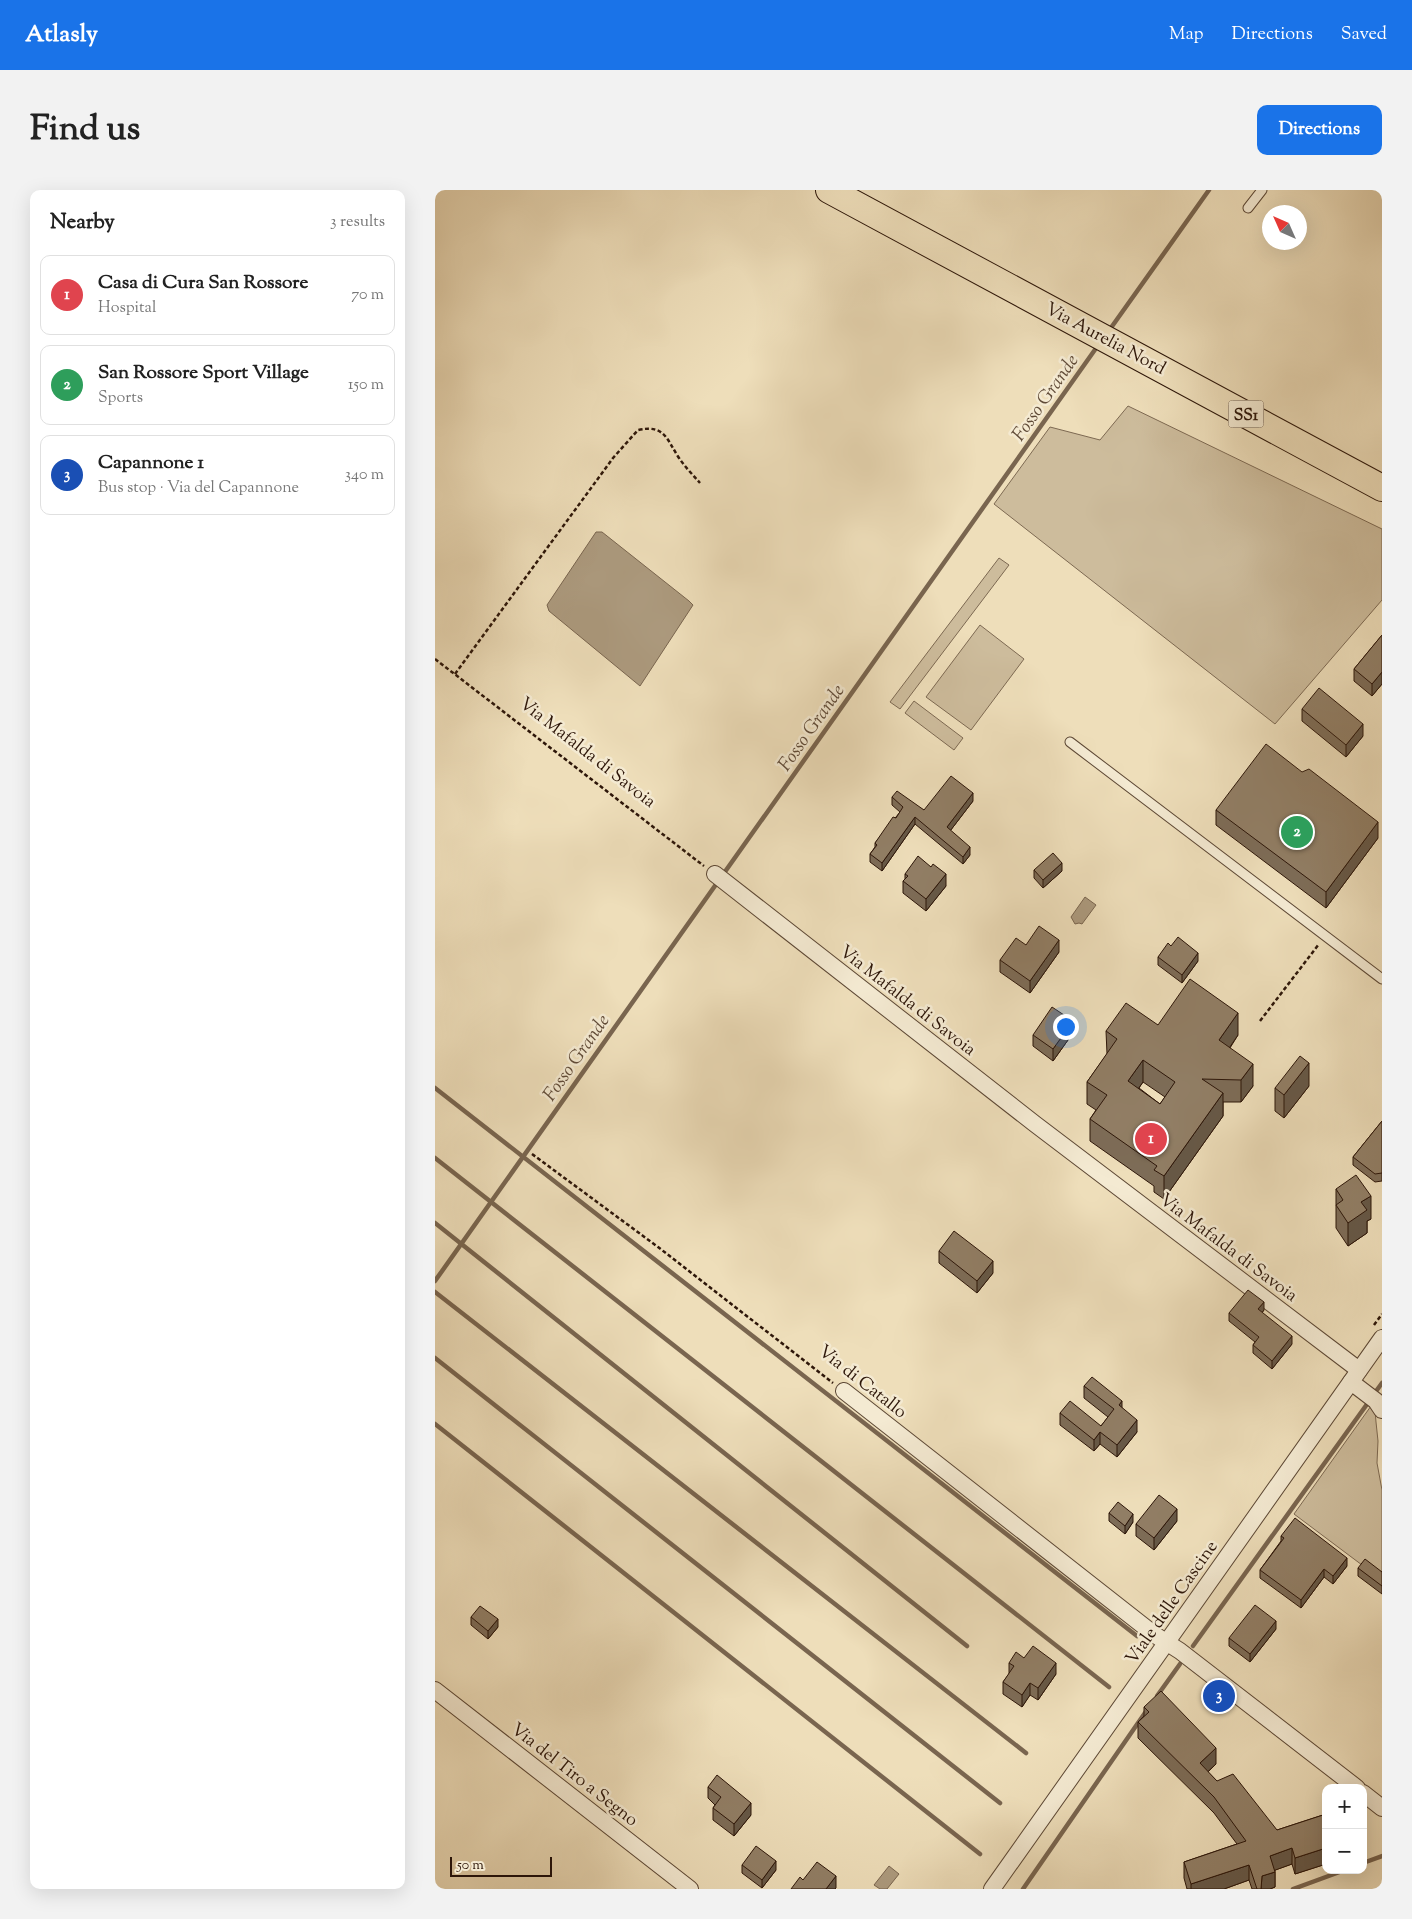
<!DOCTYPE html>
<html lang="en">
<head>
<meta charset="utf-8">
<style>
  body { margin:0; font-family:"Sorts Mill Goudy",serif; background:#f2f2f2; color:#222 }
  .controls { position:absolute; right:15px; bottom:15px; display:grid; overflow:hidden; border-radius:10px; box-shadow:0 5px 20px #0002 }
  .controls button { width:45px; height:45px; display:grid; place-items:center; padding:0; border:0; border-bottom:1px solid #e0e0e0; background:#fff; color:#222; font:25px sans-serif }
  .compass { position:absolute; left:827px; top:15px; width:45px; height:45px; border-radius:50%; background:#fff; box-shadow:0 5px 20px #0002; rotate:315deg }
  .scale { position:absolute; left:15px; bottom:12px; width:102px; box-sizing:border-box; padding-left:5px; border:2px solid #2d1609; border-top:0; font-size:14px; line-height:18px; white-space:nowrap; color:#2d1609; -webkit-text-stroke:4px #f4ead2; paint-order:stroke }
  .you { position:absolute; left:630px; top:836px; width:18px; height:18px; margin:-12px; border:4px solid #fff; border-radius:50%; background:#1a73e8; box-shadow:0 0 0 8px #1a73e833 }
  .badge { display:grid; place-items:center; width:32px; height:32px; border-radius:50%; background:#1a73e8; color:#fff; font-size:16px; font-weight:700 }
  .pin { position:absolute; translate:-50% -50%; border:2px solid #fff; box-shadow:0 1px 5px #0006 }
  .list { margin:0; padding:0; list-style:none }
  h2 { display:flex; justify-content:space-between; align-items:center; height:65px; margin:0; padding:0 20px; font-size:21px }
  h2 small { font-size:16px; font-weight:400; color:#767676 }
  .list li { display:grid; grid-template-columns:32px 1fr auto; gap:15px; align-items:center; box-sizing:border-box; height:80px; margin:0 10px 10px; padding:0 10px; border:1px solid #e0e0e0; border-radius:10px }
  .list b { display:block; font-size:19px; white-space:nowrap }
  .list p { margin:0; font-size:16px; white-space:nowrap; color:#767676 }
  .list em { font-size:16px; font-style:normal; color:#767676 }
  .map { position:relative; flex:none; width:947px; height:1699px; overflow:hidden; border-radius:10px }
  header { display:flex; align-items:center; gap:30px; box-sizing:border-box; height:70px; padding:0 25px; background:#1a73e8; color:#fff }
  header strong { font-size:24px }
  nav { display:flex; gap:28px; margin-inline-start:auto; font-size:18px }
  .intro { display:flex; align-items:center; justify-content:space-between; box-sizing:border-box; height:120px; padding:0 30px }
  h1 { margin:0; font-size:35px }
  .button { padding:12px 22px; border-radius:10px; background:#1a73e8; color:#fff; font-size:18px; font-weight:700 }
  main { display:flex; gap:30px; padding:0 30px }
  aside { flex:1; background:#fff; border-radius:10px; box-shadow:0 5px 20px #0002 }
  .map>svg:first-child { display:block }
  .green { fill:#cdbc9c; stroke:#7d6952 }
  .water { fill:#ac9a7e; stroke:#79654f }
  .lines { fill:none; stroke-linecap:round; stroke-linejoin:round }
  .stream { stroke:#79654f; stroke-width:4.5 }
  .service-casing { stroke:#5d4835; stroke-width:11 }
  .minor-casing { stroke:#5d4835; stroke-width:18 }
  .primary-casing { stroke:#2d1609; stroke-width:28 }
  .path { stroke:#2d1609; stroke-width:2.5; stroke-dasharray:4 2.5; stroke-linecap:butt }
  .service { stroke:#f4ead2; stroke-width:9 }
  .minor { stroke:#f4ead2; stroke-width:16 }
  .primary { stroke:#eedeba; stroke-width:26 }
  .wall { fill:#7d6c57; stroke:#2d1609; fill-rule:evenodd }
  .shaded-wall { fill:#665847; stroke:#2d1609 }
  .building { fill:#917e65; stroke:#2d1609; fill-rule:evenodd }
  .labels { text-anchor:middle; stroke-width:5; stroke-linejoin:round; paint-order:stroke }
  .shield { fill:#f4ead2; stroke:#695645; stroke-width:1 }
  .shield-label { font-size:16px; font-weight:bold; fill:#2d1609 }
  .street-label { font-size:18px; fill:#2d1609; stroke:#f4ead2 }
  .water-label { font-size:19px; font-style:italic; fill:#604b38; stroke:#f4ead2 }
</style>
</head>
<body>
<header>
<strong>Atlasly</strong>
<nav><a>Map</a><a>Directions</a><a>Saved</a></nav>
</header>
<div class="intro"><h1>Find us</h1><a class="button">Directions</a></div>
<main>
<aside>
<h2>Nearby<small>3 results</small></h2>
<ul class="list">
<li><span class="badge" style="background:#e0444e">1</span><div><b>Casa di Cura San Rossore</b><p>Hospital</p></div><em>70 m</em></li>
<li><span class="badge" style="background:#2e9e5b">2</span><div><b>San Rossore Sport Village</b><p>Sports</p></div><em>150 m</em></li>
<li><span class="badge" style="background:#1a4fb4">3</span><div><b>Capannone 1</b><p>Bus stop · Via del Capannone</p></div><em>340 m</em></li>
</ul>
</aside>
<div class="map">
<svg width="947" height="1699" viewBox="0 0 947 1699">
  <rect width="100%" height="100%" fill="#eedeba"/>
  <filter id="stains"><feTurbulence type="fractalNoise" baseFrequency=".004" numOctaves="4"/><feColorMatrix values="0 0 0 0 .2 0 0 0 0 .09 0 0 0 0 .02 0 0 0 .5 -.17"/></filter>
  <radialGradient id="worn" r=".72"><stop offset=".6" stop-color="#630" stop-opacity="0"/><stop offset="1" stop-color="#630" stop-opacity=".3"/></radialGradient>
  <g class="green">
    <path d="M693,216L947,339V410L840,534L559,314L615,237L665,250Z"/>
    <path d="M564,368L574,375L465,519L455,512Z"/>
    <path d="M545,435L589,469L536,540L491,507Z"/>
    <path d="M479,511L528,548L519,560L470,523Z"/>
    <path d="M936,1216L940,1220L941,1232L943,1251L942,1273L947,1300V1390L859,1324Z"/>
  </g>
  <g class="water">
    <path d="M161,342H167L254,411L258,415L205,496L114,421L112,415Z"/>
    <path d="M650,707L661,715L647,734L644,733L640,734L636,727Z"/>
    <path d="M454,1676L464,1684L452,1699H445L439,1695Z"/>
  </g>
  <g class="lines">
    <g class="stream">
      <path d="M673,142L774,0"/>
      <path d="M0,898L702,1446"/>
      <path d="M0,968L674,1497"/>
      <path d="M0,1033L532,1456"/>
      <path d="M0,1091L664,154"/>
      <path d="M0,1102L591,1563"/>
      <path d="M0,1168L565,1613"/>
      <path d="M939,1204L947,1193"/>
      <path d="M0,1234L545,1664"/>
      <path d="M758,1456L935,1210"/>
      <path d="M722,1506L745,1474"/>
      <path d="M928,1673L947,1666"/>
      <path d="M588,1699L712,1520"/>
      <path d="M858,1699L910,1680"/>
    </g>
    <defs>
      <g id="service">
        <path d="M813,18L827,0"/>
        <path d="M635,552L947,789"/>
      </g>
      <g id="minor">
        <path d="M280,684L600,934L924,1180"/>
        <path d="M916,1192L941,1211L947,1220"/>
        <path d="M409,1201L720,1445L745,1461L922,1598"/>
        <path d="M0,1500L255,1699"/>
        <path d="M928,1603L947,1618"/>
        <path d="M557,1699L947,1148"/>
      </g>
      <path id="primary" d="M394,0L947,298"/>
    </defs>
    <use href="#service" class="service-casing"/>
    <use href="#minor" class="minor-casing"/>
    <use href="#primary" class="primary-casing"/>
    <g class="path">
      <path d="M0,469L269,676"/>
      <path d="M20,484L178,268L203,240C230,234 232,250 244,268C250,277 258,285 265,293"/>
      <path d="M825,831L884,754"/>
      <path d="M97,964L223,1057L398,1193"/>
      <path d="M939,1135L947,1124"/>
    </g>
    <use href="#service" class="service"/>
    <use href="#minor" class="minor"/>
    <use href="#primary" class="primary"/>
  </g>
  <g class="wall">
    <path d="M947,445V494L937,506L919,491V479Z"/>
    <path d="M867,519L928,546L911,567L867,531Z"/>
    <path d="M457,607L489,620L538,611L515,641L535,665L528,674L480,634L447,681L435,672V664L440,657V653L465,622L457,615Z"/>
    <path d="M781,620L943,648L891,718L781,635Z"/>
    <path d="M496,677L511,696L491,721L468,703V691L470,689V684Z"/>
    <path d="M599,680L627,681L608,698L599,688Z"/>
    <path d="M591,755L624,762L595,803L565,782V770Z"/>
    <path d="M736,756L763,771L747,793L723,775V767Z"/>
    <path d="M723,835L803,845L795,858L818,896L806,912H788V926L729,1009L719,1002V996L655,951V929L661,920L652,914V892L672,864L671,841ZM708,892L730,907L725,914L704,898Z"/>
    <path d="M638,843L618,871L598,856V845Z"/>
    <path d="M874,896L849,928L840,921V898Z"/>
    <path d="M947,931V991L940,992L918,975V967Z"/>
    <path d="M901,999L936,1029L932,1031V1043L913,1056L901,1038Z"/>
    <path d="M504,1061L558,1083L542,1103L504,1073Z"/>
    <path d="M829,1120L827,1123L857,1154L837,1179L818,1163V1155L820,1152L794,1131V1123Z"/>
    <path d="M649,1196L687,1218L702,1242L682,1267L665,1254L659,1261L625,1235V1223L666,1236L673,1227L649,1208Z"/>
    <path d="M674,1323L698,1332L690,1344L674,1331Z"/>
    <path d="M742,1331L719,1360L701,1346V1334Z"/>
    <path d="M846,1346L912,1376L898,1394L889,1387L866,1418L825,1388V1380L846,1351Z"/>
    <path d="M923,1378L947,1382V1404L923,1386Z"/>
    <path d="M36,1427L63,1437L53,1449L36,1435Z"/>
    <path d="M841,1439L815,1472L794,1456V1448Z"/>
    <path d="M574,1473L621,1484L603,1510L595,1505L587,1517L568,1504V1492L574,1484Z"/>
    <path d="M709,1517L781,1574L773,1582L782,1591L842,1640L891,1624V1674L860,1684L857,1674L840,1680V1697L835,1699H817L814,1690L789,1699H752L749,1688V1672L802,1654L779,1623L703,1548V1532L709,1526Z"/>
    <path d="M273,1597L316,1625L299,1646L278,1630V1618L280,1615L273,1608Z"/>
    <path d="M307,1675L341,1680L327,1698L307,1683Z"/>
  </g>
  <g class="shaded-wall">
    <path d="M947,482V494L937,506V494Z"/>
    <path d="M928,534V546L911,567V555Z"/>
    <path d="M538,603V611L512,645V637Z"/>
    <path d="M480,627V634L447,681V673Z"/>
    <path d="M943,632V648L891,718V702Z"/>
    <path d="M535,657V665L528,674V667Z"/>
    <path d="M627,673V681L608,698V690Z"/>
    <path d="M511,684V696L491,721V709Z"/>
    <path d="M624,750V762L595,803V791Z"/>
    <path d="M763,763V771L747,793V785Z"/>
    <path d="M803,823V845L784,873V850Z"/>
    <path d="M638,831V843L618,871V859Z"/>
    <path d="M708,870V892L693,913V891Z"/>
    <path d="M874,873V896L849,928V905Z"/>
    <path d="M818,874V896L806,912V890Z"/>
    <path d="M788,903V926L729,1009V986Z"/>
    <path d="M936,1006V1029L932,1031V1043L913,1056V1033L926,1012Z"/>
    <path d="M558,1071V1083L542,1103V1091Z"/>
    <path d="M829,1112V1120L823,1127V1119Z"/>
    <path d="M857,1146V1154L837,1179V1171Z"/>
    <path d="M687,1211V1223L684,1215Z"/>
    <path d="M702,1230V1242L682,1267V1255Z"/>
    <path d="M665,1242V1254L659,1261V1250Z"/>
    <path d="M742,1319V1331L719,1360V1348Z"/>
    <path d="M698,1324V1332L690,1344V1336Z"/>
    <path d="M912,1368V1376L898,1394V1386Z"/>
    <path d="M889,1379V1387L866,1418V1410Z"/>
    <path d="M63,1429V1437L53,1449V1441Z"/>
    <path d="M841,1431V1439L815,1472V1464Z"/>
    <path d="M621,1473V1484L603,1510V1498Z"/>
    <path d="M595,1493V1505L587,1517V1505Z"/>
    <path d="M781,1558V1574L765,1589V1573Z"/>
    <path d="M316,1613V1625L299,1646V1634Z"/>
    <path d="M857,1658V1674L835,1682V1666Z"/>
    <path d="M891,1658V1674L860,1684V1668Z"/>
    <path d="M341,1671V1680L327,1698V1690Z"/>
    <path d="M814,1675V1690L789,1699H756V1694Z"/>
    <path d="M840,1682V1697L835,1699H826L827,1686Z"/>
    <path d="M401,1686V1698L400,1699H391Z"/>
  </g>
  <g class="building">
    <path d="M947,445V482L937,494L919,479Z"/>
    <path d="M884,498L928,534L911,555L867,519Z"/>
    <path d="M831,554L867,582L874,579L943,632L891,702L781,620Z"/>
    <path d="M516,586L538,603L512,637L535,657L528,667L480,627L447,673L435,664L442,655L440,653L458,627L461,628L468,617L457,607L462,601L489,620Z"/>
    <path d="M618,663L627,673L608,690L599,680Z"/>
    <path d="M483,666L496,677L498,674L511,684L491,709L468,691L473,686L470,684Z"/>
    <path d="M604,736L624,750L595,791L565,770L581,748L591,755Z"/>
    <path d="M743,747L763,763L747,785L723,767L733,753L736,756Z"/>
    <path d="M755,789L803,823L784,850L818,874L806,890L767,889L788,903L729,986L719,980L722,976L655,929L672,905L652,892L682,849L671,841L691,813L723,835ZM708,870L740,892L725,914L693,891Z"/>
    <path d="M617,817L638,831L618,859L598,845Z"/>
    <path d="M865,866L874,873L849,905L840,898Z"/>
    <path d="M947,931V983L940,984L918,967Z"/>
    <path d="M921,985L936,1006L926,1012L932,1020L913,1033L901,1015L908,1010L901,999Z"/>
    <path d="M519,1041L558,1071L542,1091L504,1061Z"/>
    <path d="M813,1100L829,1112L823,1119L857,1146L837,1171L818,1155L824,1147L794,1123Z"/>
    <path d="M657,1187L687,1211L684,1215L702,1230L682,1255L665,1242L659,1250L625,1223L635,1211L666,1236L679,1219L649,1196Z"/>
    <path d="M724,1305L742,1319L719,1348L701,1334Z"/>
    <path d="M683,1312L698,1324L690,1336L674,1323Z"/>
    <path d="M860,1328L912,1368L898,1386L889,1379L866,1410L825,1380L849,1348L846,1346Z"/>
    <path d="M930,1369L947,1382V1396L923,1378Z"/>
    <path d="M820,1415L841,1431L815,1464L794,1448Z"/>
    <path d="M45,1416L63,1429L53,1441L36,1427Z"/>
    <path d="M598,1456L621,1473L603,1498L595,1493L587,1505L568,1492L579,1476L574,1473L581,1462L589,1468Z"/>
    <path d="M726,1501L781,1558L765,1573L782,1591L798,1584L842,1640L891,1624V1658L860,1668L857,1658L835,1666L840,1682L827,1686L826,1699H822L814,1675L756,1694L749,1672L811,1651L779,1607L703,1532L714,1522L709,1517Z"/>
    <path d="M282,1585L316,1613L299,1634L278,1618L286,1607L273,1597Z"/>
    <path d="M321,1656L341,1671L327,1690L307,1675Z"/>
    <path d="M382,1672L401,1686L391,1699H356L365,1687L368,1690Z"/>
  </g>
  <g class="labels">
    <rect class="shield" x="793.5" y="210.5" width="35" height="27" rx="4"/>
    <g class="shield-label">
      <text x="811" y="230">SS1</text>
    </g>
    <g class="street-label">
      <text transform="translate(671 148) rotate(28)" y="6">Via Aurelia Nord</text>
      <text transform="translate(153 562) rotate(38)" y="6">Via Mafalda di Savoia</text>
      <text transform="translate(473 810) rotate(38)" y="6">Via Mafalda di Savoia</text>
      <text transform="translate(794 1057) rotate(37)" y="6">Via Mafalda di Savoia</text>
      <text transform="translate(428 1191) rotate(38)" y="6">Via di Catallo</text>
      <text transform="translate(736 1412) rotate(-55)" y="6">Viale delle Cascine</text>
      <text transform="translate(140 1584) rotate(38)" y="6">Via del Tiro a Segno</text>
    </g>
    <g class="water-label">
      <text transform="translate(609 207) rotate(-55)" y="7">Fosso Grande</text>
      <text transform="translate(375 537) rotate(-55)" y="7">Fosso Grande</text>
      <text transform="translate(140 867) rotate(-55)" y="7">Fosso Grande</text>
    </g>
  </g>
  <rect width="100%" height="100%" filter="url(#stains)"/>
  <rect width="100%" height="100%" fill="url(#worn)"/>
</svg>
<div class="controls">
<button>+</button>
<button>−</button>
</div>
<svg class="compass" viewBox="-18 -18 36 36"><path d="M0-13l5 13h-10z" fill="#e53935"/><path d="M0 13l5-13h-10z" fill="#767676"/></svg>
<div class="scale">50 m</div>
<div class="you"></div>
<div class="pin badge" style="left:716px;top:949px;background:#e0444e">1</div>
<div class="pin badge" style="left:862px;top:642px;background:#2e9e5b">2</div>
<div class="pin badge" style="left:784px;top:1506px;background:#1a4fb4">3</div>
</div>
</main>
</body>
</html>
